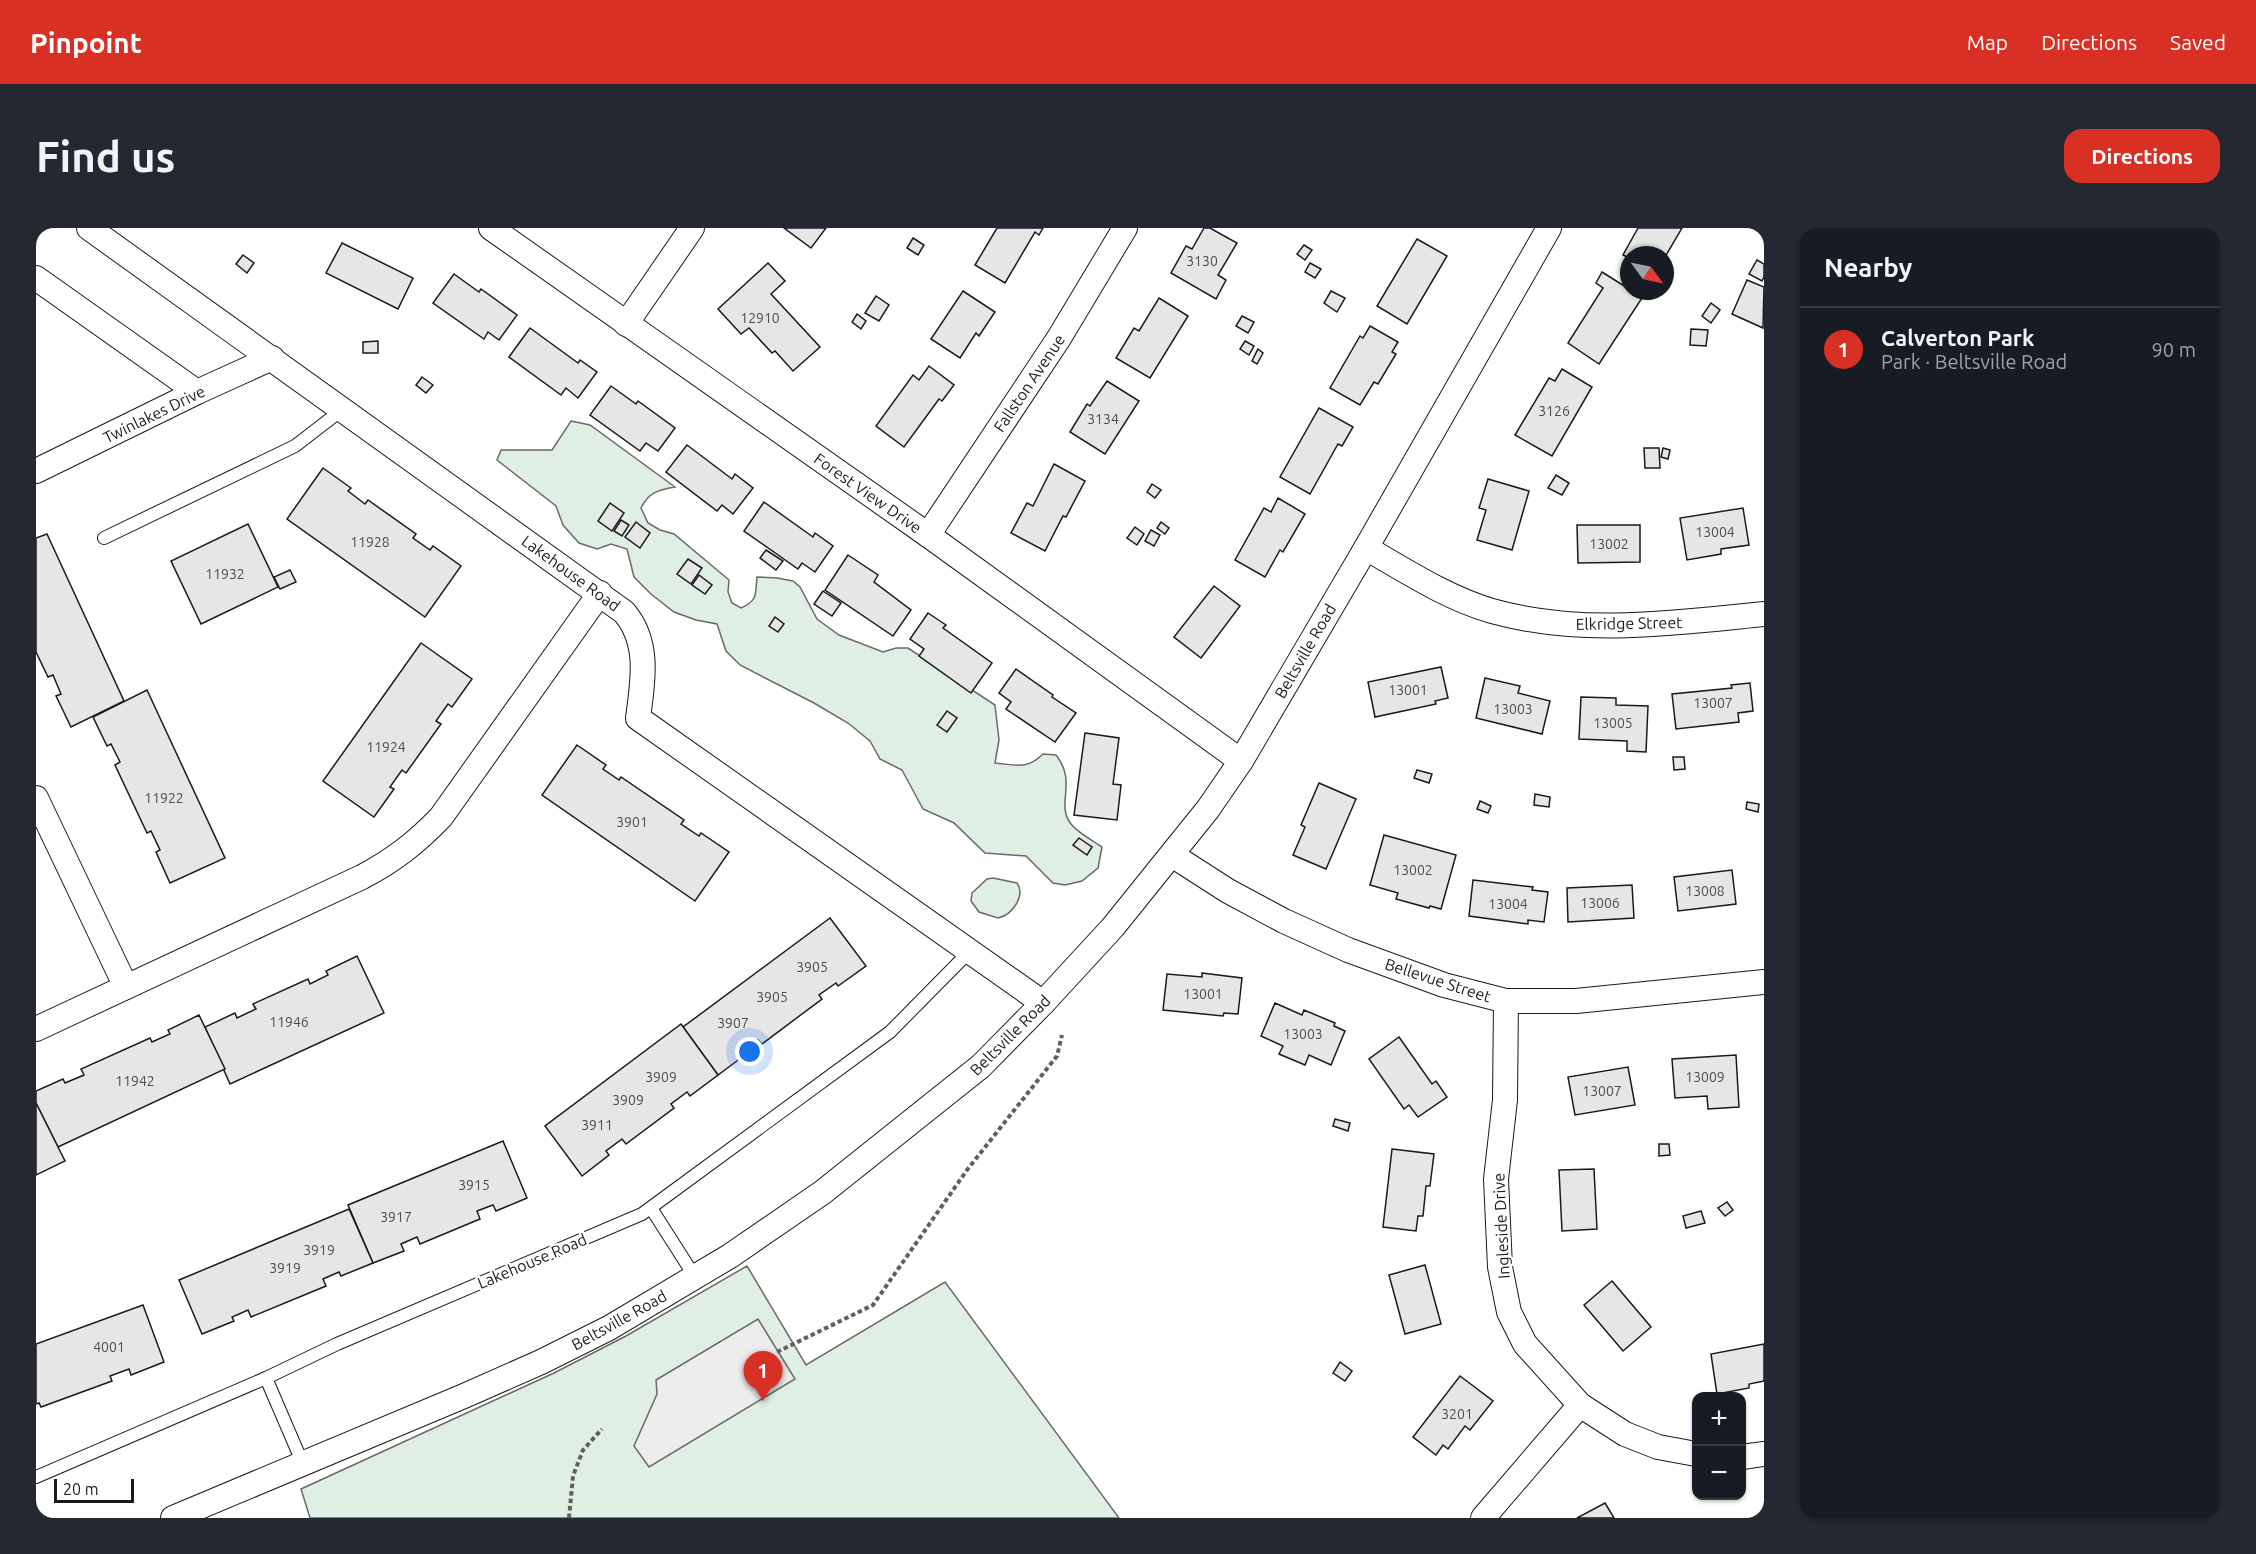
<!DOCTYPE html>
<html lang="en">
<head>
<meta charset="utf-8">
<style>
  body { margin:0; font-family:Ubuntu,sans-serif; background:#242831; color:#f1f3f6 }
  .controls { position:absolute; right:18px; bottom:18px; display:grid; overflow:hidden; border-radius:12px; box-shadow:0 2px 4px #0004 }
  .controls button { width:54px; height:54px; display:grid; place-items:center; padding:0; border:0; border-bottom:2px solid #363941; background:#171b24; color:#f1f3f6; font:30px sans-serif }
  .compass { position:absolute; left:1584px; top:18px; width:54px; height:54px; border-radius:50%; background:#171b24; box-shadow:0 2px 4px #0004; rotate:123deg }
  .scale { position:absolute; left:18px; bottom:15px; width:80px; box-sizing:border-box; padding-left:6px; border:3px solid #1a1a1a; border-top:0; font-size:16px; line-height:21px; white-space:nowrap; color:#1a1a1a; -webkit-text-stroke:4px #fff; paint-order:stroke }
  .you { position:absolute; left:714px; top:824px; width:21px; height:21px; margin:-15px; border:4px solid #fff; border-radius:50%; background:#1a73e8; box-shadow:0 0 0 9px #1a73e833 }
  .badge { display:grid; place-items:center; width:39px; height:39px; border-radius:50%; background:#d93025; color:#fff; font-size:20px; font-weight:700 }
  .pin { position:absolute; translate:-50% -50px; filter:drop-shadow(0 2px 3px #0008) }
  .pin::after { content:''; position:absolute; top:32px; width:21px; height:18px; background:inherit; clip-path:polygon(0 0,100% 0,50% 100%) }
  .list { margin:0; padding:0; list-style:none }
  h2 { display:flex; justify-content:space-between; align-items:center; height:78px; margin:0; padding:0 24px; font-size:26px }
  h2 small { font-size:20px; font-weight:400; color:#9ea1a6 }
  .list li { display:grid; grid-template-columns:39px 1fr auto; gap:18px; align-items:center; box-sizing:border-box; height:84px; padding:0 24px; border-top:2px solid #363941 }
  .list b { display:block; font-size:22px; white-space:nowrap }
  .list p { margin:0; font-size:20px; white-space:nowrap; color:#9ea1a6 }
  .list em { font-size:20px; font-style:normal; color:#9ea1a6 }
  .map { position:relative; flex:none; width:1728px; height:1290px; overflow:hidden; border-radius:18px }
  header { display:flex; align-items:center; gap:36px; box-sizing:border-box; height:84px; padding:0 30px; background:#d93025; color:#fff }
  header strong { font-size:28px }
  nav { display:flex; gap:33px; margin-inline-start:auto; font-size:21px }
  .intro { display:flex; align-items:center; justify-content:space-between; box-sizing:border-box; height:144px; padding:0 36px }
  h1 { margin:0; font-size:42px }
  .button { padding:15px 27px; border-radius:18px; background:#d93025; color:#fff; font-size:21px; font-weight:700 }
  main { display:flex; gap:36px; padding:0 36px }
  aside { flex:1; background:#171b24; border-radius:18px; box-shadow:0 2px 4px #0004 }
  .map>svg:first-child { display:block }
  .green { fill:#e0efe3; stroke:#6a6a6a; stroke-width:1.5 }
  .parking { fill:#ededed; stroke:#6a6a6a; stroke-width:1.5 }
  .building { fill:#e6e6e6; stroke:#1a1a1a; stroke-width:1.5 }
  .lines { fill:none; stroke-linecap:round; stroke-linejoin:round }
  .service-casing { stroke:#1a1a1a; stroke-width:14 }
  .minor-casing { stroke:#1a1a1a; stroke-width:26 }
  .path { stroke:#5f5f5f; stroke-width:4; stroke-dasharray:4.5 3; stroke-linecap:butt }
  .service { stroke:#fff; stroke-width:12 }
  .minor { stroke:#fff; stroke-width:24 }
  .labels { text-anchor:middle; stroke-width:4.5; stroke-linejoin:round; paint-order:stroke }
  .number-label { font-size:14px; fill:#4d4d4d }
  .street-label { font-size:16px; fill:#1a1a1a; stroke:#fff }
</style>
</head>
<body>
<header>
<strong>Pinpoint</strong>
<nav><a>Map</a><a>Directions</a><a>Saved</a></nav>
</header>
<div class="intro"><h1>Find us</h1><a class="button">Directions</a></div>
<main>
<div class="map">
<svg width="1728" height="1290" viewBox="0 0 1728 1290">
  <rect width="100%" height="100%" fill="#fff"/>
  <g class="green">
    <path d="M535,193L554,197L639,259C622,262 613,264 605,280L612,295L624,302L638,306L693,352L692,364L696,375L705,380C723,372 719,365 721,349L741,350L757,353L764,359L781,391L803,407L847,424L860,420H872L959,477L963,512L959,535C980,537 991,542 1007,526L1020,527C1042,555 1019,575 1035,596C1042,605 1056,612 1066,619L1062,640L1046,653L1029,657L1017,655L990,628L949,625L918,595L887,581L866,542L844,531L834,513L812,495L778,475L704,437L690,423L681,396L660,392L638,384L615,366L598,349L591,321L575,316L561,321L543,315L527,297L520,278L461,232L465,222H516Z"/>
    <path d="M957,650L981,655C990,668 976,687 962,690L943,684L935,673L936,665L951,651Z"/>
    <path d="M711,1038L770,1137L909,1054L1083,1290H274L265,1261L518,1145L590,1108Z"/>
  </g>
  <path class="parking" d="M722,1091L759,1151L613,1239L598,1218L621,1166L620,1152Z"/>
  <g class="building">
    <path d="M748,0H790L775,20Z"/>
    <path d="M961,0H1007L1003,7L999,4L969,55L939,37Z"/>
    <path d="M1168,0H1174L1201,15L1182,47L1190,52L1180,71L1135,45L1150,18L1156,21Z"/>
    <path d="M1602,0H1646L1629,29V27H1593V30L1587,27Z"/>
    <path d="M877,10L888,17L882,27L871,20Z"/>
    <path d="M1381,11L1411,28L1371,96L1341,78Z"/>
    <path d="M306,15L377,50L362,81L290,45Z"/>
    <path d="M1268,17L1276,22L1269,32L1261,26Z"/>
    <path d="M207,27L218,35L211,45L200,36Z"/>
    <path d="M1721,32L1728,36V49L1726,53L1713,46Z"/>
    <path d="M732,35L749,53L735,66L784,119L757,143L739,123L736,125L713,100L705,106L682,81Z"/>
    <path d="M1274,35L1285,41L1279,50L1269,44Z"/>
    <path d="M1566,44L1593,61V63L1606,70L1563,136L1532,115L1567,60L1560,55Z"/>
    <path d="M418,46L443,64L445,61L481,87L463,112L452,104L448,111L397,75Z"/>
    <path d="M1711,52L1728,59L1727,100L1696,86Z"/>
    <path d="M927,63L959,84L943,108L940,105L924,130L895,111Z"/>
    <path d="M1295,63L1309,70L1301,84L1288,75Z"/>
    <path d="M840,68L853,77L843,93L829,85Z"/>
    <path d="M1123,70L1152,88L1114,150L1080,130L1098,100L1103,103Z"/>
    <path d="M1675,75L1684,82L1675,95L1666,88Z"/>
    <path d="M821,86L830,93L825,101L816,94Z"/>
    <path d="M1206,88L1218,94L1212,105L1200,98Z"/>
    <path d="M1334,98L1362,114L1356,124L1360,126L1342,156L1338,154L1324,177L1294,160L1324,108L1327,110Z"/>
    <path d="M494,100L542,135L544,132L561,144L542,170L530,160L525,167L473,129Z"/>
    <path d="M1655,101L1672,102L1670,118L1654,117Z"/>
    <path d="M342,113V125H327V114Z"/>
    <path d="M1209,113L1218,118L1213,127L1204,121Z"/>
    <path d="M1222,121L1227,125L1221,136L1216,133Z"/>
    <path d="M893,138L918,157L906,173L903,171L868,219L840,198L877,147L883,152Z"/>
    <path d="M1526,141L1556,159L1516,228L1479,207L1513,150L1519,153Z"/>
    <path d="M386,149L397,157L390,165L380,157Z"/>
    <path d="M1071,153L1103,173L1069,226L1034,204L1051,176L1054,178Z"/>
    <path d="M575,158L600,176L602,173L639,200L622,223L610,215L604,223L554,187Z"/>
    <path d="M1283,180L1317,199L1306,218L1302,216L1274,266L1244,249Z"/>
    <path d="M651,217L696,251L699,246L717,260L697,286L686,277L681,283L630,244Z"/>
    <path d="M1608,220H1623L1624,240H1609Z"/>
    <path d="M1627,220L1634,222L1632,231L1625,229Z"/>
    <path d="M1018,236L1049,253L1030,289L1027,288L1009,323L975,305L991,275L997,278Z"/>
    <path d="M287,240L315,260L312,263L329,276L332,272L380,306L377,310L394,322L397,318L425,338L389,389L251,291Z"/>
    <path d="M1520,247L1533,255L1526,267L1512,260Z"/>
    <path d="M1452,251L1493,263L1476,322L1441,312L1450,282L1443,280Z"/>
    <path d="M1116,256L1125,262L1119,270L1111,264Z"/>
    <path d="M1242,270L1269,286L1247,324L1244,322L1229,349L1199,332L1228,280L1235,284Z"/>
    <path d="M728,274L777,309L779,305L797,318L779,344L766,335L762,341L708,303Z"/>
    <path d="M574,275L588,285L576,303L562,293Z"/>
    <path d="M1707,280L1713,317L1685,321V326L1651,332L1644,290Z"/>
    <path d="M585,292L593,297L586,308L578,303Z"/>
    <path d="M600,294L614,305L604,320L589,309Z"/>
    <path d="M1125,294L1133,300L1129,306L1121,300Z"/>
    <path d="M212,296L242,359L165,396L135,333Z"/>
    <path d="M1541,297H1604V334L1542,335Z"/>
    <path d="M1099,299L1108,306L1101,317L1091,310Z"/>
    <path d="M1115,302L1124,307L1118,318L1109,313Z"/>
    <path d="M11,306L88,473L35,499L20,468L25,466L17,447L12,449L0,424V310Z"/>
    <path d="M730,322L747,333L740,342L724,330Z"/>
    <path d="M812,327L842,347L838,354L875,382L857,408L789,362Z"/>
    <path d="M652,331L666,340L655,356L641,346Z"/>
    <path d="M254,342L260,354L244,361L238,349Z"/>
    <path d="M663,347L676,357L669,366L656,357Z"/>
    <path d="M1178,358L1204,378L1165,430L1138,409Z"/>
    <path d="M787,363L805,375L796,388L778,376Z"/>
    <path d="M892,385L910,397L907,400L956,435L935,465L883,428L888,421L874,411Z"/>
    <path d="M739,389L748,396L742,404L733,398Z"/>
    <path d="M385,415L436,451L416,479L412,476L400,493L405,496L370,545L366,542L354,559L358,561L338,589L287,553Z"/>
    <path d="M1405,439L1412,470L1399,473L1400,476L1339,489L1332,454Z"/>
    <path d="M980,441L1017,467L1016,469L1040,485L1019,514L970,481L975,474L963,465Z"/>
    <path d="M1449,450L1484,458L1482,465L1514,473L1506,506L1440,490Z"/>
    <path d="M1714,455L1717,483L1702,485L1703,494L1640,501L1636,466L1696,460L1695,457Z"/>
    <path d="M111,462L189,630L134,655L120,624L124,622L115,603L111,605L79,537L84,534L75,516L71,518L57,489Z"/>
    <path d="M1545,469L1580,470V477L1612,478L1610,524L1591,523V513L1543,511Z"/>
    <path d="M911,483L921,490L911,504L901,497Z"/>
    <path d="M1049,505L1083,510L1077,556L1085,557L1081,592L1038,587Z"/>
    <path d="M541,517L570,537L567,541L583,552L585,549L648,592L645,596L663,608L665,605L693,624L659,673L506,567Z"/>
    <path d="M1637,529H1648L1649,541L1638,542Z"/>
    <path d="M1381,542L1396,546L1393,555L1378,550Z"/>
    <path d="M1283,555L1320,571L1290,641L1257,627L1269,599L1265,597Z"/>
    <path d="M1499,566L1514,569L1513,579L1498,577Z"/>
    <path d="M1444,573L1455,578L1452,585L1441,581Z"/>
    <path d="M1711,574L1723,576L1722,584L1710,581Z"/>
    <path d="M1348,607L1420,627L1405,681L1394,678L1393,680L1360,671L1362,665L1334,657Z"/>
    <path d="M1043,610L1056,619L1051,627L1037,617Z"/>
    <path d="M1696,642L1700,676L1642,683L1638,649Z"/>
    <path d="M1437,652L1497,659L1496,662L1512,664L1508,694L1492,692V696L1433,688Z"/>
    <path d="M1596,657L1598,690L1532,694L1531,660Z"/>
    <path d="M794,690L830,738L802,758L800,755L783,767L786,771L726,816L722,812L706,824L709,827L682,847L647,799Z"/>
    <path d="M321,728L348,785L194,856L169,799L199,785L201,790L220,781L217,776L272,751L274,756L292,747L290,743Z"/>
    <path d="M1166,745L1206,750L1202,786L1188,785L1187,788L1127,782L1131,746L1166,749Z"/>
    <path d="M1239,775L1266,787L1268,782L1299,795L1298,798L1309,803L1295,837L1273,827L1269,837L1243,826L1247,818L1225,808Z"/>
    <path d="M163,787L189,841L22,919L0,875V863L27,851L29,855L48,847L45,841L114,810L116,814L134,806L132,802Z"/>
    <path d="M645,796L682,847L654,868L651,864L635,876L638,880L590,916L586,911L570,923L573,927L546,948L509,898Z"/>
    <path d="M1363,809L1396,856L1400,853L1411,869L1382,889L1373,877L1368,881L1333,831Z"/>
    <path d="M1700,827L1703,879L1672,881L1671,868L1639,870L1636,831Z"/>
    <path d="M1592,839L1599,877L1539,887L1532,849Z"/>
    <path d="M1,877L29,933L0,947V878Z"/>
    <path d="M1299,891L1314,895L1312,903L1297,898Z"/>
    <path d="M467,913L491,970L460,983L457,977L441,983L444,991L384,1016L381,1009L365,1016L368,1023L337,1035L312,977Z"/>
    <path d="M1623,916H1633L1634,927L1623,928Z"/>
    <path d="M1356,921L1398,926L1394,958H1390L1387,988H1382L1380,1003L1347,999Z"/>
    <path d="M1558,941L1561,1001L1526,1003L1523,942Z"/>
    <path d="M1691,974L1697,982L1689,988L1682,980Z"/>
    <path d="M313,981L337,1035L305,1048L303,1044L287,1051L290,1058L215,1089L212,1082L196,1089L198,1093L166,1106L143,1052Z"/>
    <path d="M1665,983L1669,995L1650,1000L1647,988Z"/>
    <path d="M1389,1037L1405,1096L1369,1106L1353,1047Z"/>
    <path d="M1576,1053L1615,1099L1587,1123L1548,1077Z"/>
    <path d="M107,1077L128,1134L95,1147L93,1141L74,1148L76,1153L5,1179L3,1175L0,1176V1116Z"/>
    <path d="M1728,1116V1153L1713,1156V1160L1681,1166L1675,1126Z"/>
    <path d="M1304,1134L1316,1143L1309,1153L1297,1145Z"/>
    <path d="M1424,1148L1457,1173L1434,1202L1429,1198L1412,1221L1407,1217L1400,1227L1377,1209Z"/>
    <path d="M1569,1275L1578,1290H1541Z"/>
  </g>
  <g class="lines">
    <defs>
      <g id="service">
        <path d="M68,310L259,218L307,181"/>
        <path d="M615,980L659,1049"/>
        <path d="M230,1150L267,1236"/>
        <path d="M0,1249L230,1150L301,1116L606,986L854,804L934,723"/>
      </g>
      <g id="minor">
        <path d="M53,0L588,384C614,414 607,453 602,490L1007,775"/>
        <path d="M455,0L892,307L1205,533"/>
        <path d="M0,50L161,164"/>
        <path d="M590,96L656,0"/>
        <path d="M0,243L161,164L236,130"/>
        <path d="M892,307L1023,110L1089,0"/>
        <path d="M1330,320C1370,343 1411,370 1456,383C1545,408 1638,395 1728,386"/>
        <path d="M0,570L90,759"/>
        <path d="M1136,627L1192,663L1248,693L1312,722L1408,757L1470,773H1540L1728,754"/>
        <path d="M1470,773L1469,872L1460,951L1464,1039L1473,1084L1489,1116L1544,1177L1589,1206L1622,1219L1660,1226"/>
        <path d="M0,801L326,649C358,632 380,615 405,589L564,365"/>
        <path d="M1706,1229L1728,1226"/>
        <path d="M137,1290L428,1168L505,1134L573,1100L694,1028L787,964L945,838L1007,775L1077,699L1172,581L1205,533L1330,320L1513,0"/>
        <path d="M1447,1290L1544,1177"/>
      </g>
    </defs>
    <use href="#service" class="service-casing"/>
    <use href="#minor" class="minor-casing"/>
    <g class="path">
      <path d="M741,1124L837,1077L931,942L1021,828L1026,807"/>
      <path d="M533,1290L537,1248L547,1222L566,1201"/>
    </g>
    <use href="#service" class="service"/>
    <use href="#minor" class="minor"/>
  </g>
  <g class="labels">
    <g class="number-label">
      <text x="1166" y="38">3130</text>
      <text x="724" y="95">12910</text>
      <text x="1518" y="188">3126</text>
      <text x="1067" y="196">3134</text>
      <text x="1679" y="309">13004</text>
      <text x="334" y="319">11928</text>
      <text x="1573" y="321">13002</text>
      <text x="189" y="351">11932</text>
      <text x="1372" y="467">13001</text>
      <text x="1677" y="480">13007</text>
      <text x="1477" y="486">13003</text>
      <text x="1577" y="500">13005</text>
      <text x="350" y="524">11924</text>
      <text x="128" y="575">11922</text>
      <text x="596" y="599">3901</text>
      <text x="1377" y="647">13002</text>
      <text x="1669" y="668">13008</text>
      <text x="1564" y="680">13006</text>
      <text x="1472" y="681">13004</text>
      <text x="776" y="744">3905</text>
      <text x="1167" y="771">13001</text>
      <text x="736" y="774">3905</text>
      <text x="253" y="799">11946</text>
      <text x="697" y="800">3907</text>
      <text x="1267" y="811">13003</text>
      <text x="625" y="854">3909</text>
      <text x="1669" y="854">13009</text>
      <text x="99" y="858">11942</text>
      <text x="1566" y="868">13007</text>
      <text x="592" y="877">3909</text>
      <text x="561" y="902">3911</text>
      <text x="438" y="962">3915</text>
      <text x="360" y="994">3917</text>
      <text x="283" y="1027">3919</text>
      <text x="249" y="1045">3919</text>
      <text x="73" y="1124">4001</text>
      <text x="1421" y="1191">3201</text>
    </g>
    <g class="street-label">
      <text transform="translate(993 155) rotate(-56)" y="6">Fallston Avenue</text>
      <text transform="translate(118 186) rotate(-26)" y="6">Twinlakes Drive</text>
      <text transform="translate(832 265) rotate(35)" y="6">Forest View Drive</text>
      <text transform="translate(535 345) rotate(36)" y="6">Lakehouse Road</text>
      <text transform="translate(1593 395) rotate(-1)" y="6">Elkridge Street</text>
      <text transform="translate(1269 423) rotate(-60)" y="6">Beltsville Road</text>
      <text transform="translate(1402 752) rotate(18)" y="6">Bellevue Street</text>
      <text transform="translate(974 807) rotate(-45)" y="6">Beltsville Road</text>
      <text transform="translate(1465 998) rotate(-93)" y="6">Ingleside Drive</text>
      <text transform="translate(496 1033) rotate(-23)" y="6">Lakehouse Road</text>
      <text transform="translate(583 1092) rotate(-29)" y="6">Beltsville Road</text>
    </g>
  </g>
</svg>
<div class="controls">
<button>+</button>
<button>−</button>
</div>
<svg class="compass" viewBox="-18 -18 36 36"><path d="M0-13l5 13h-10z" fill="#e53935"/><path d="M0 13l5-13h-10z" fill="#9ea1a6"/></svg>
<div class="scale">20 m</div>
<div class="you"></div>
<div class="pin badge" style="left:727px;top:1173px">1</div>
</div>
<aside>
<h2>Nearby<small></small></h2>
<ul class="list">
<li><span class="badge">1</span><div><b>Calverton Park</b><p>Park · Beltsville Road</p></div><em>90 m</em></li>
</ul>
</aside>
</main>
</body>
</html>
